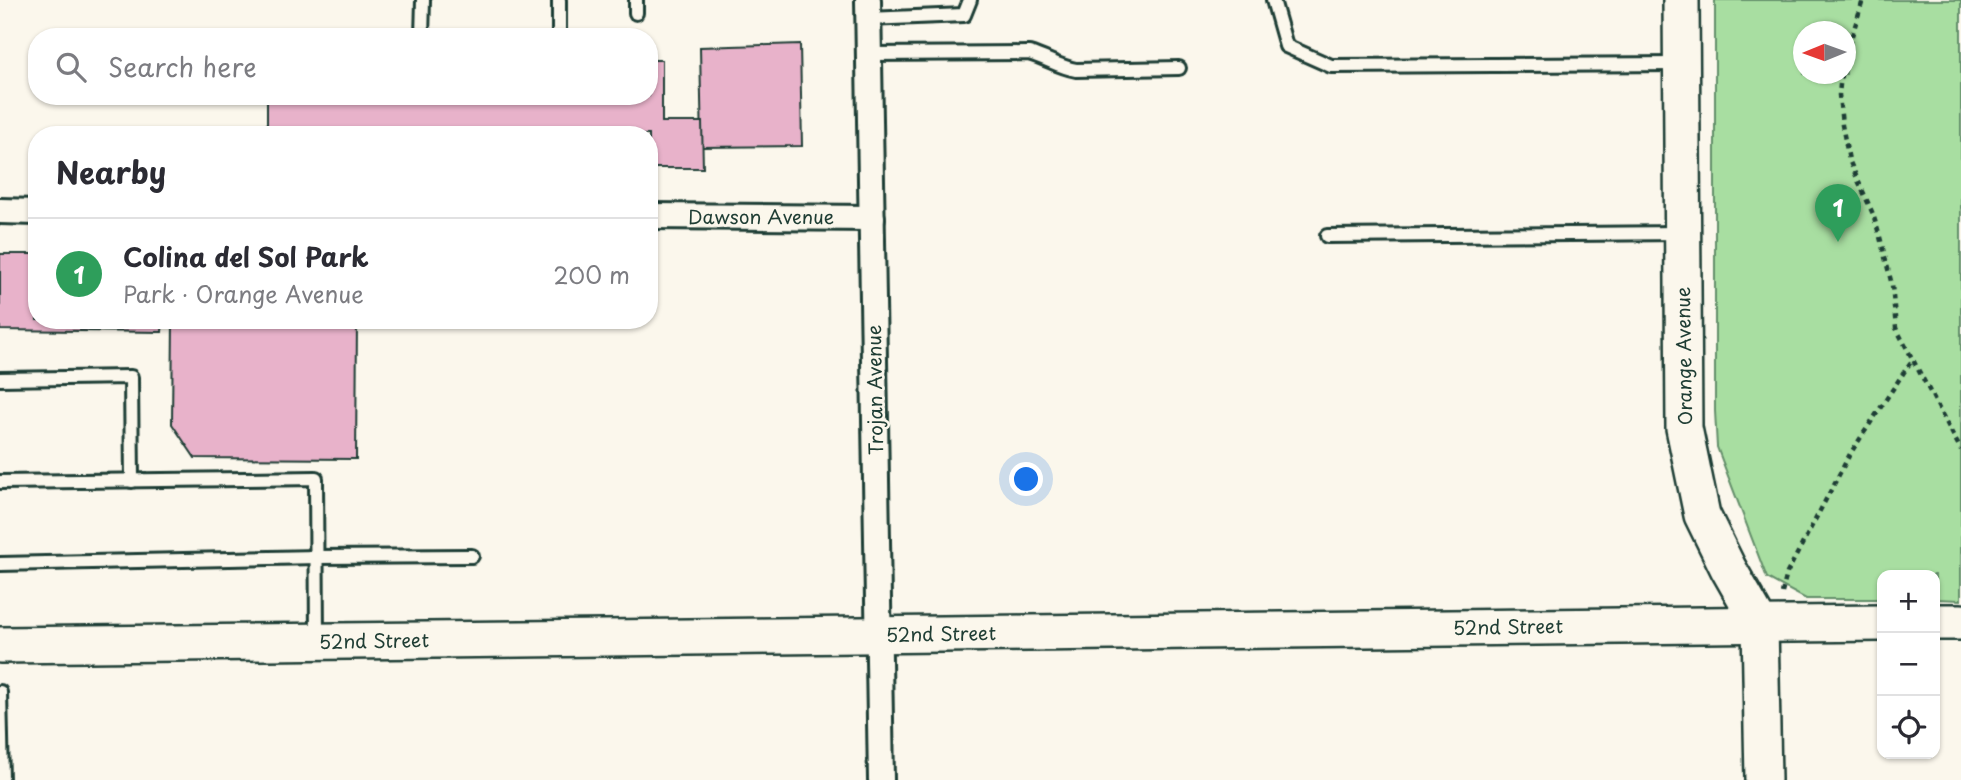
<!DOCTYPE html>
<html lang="en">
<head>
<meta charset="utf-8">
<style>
  body { margin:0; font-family:"Playpen Sans",sans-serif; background:#f7f7f7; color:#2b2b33 }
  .controls { position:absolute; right:21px; bottom:21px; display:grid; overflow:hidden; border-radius:14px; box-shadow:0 2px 5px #0004 }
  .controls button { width:63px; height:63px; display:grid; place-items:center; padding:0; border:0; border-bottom:2px solid #e1e1e2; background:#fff; color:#2b2b33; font:35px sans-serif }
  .compass { position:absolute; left:1793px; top:21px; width:63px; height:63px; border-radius:50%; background:#fff; box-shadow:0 2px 5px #0004; rotate:269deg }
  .you { position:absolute; left:1027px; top:480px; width:24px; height:24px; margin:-18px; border:5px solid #fff; border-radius:50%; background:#1a73e8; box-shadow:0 0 0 10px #1a73e833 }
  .badge { display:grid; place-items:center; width:46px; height:46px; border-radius:50%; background:#111827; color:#fff; font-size:23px; font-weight:700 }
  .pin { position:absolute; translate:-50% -58px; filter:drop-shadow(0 2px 4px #0008) }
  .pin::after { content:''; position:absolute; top:37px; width:24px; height:21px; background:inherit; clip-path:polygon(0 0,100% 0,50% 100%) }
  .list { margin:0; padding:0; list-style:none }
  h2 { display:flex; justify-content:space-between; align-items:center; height:91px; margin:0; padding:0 28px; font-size:30px }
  h2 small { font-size:23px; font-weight:400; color:#7c7c81 }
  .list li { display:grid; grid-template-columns:46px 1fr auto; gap:21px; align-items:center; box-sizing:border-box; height:112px; padding:0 28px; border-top:2px solid #e1e1e2 }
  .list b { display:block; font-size:26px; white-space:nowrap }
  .list p { margin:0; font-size:23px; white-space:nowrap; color:#7c7c81 }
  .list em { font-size:23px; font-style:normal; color:#7c7c81 }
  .icon { flex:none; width:38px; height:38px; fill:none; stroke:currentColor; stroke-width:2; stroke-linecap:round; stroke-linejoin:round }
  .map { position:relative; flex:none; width:1961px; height:780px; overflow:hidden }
  .search { position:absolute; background:#fff; box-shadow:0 2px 5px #0004; left:28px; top:28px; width:630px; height:77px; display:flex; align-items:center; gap:18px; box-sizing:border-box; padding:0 24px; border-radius:28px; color:#7c7c81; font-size:26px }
  .panel { position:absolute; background:#fff; box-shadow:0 2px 5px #0004; left:28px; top:126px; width:630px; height:203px; border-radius:28px }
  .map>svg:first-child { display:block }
  .green { fill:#a8dea1; stroke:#648e6a; stroke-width:2; fill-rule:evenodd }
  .building { fill:#e8b2ca; stroke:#1f3d34; stroke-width:2 }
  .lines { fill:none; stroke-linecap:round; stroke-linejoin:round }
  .lane-casing { stroke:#1f3d34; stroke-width:18 }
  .street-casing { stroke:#1f3d34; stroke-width:30 }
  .secondary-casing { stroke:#1f3d34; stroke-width:40 }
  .path { stroke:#1f3d34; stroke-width:4.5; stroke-dasharray:5 5; stroke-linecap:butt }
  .lane { stroke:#fbf7ec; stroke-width:12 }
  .street { stroke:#fbf7ec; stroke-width:24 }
  .secondary { stroke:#fbf7ec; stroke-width:35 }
  .labels { text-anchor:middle; stroke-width:5; stroke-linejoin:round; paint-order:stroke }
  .street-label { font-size:19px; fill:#1f3d34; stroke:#fbf7ec }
</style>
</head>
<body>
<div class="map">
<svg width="1961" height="780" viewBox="0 0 1961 780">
  <rect width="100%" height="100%" fill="#fbf7ec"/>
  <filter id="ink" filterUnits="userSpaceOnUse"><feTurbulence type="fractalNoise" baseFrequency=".0143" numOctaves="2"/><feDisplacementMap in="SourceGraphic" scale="14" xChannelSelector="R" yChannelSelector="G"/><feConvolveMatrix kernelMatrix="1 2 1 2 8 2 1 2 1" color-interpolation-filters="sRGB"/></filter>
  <g filter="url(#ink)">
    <path class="green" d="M1715,0H1961V600L1935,599V575H1882V599H1806L1767,578L1717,447L1715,411ZM1804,32H1846V74H1804Z"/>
    <g class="building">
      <path d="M800,44L802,146L702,147L700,47Z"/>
      <path d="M649,60H662V122H702L703,168H649V135H267V96H649Z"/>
      <path d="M0,254H37V320H163L162,332L0,330Z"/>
      <path d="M173,320H357L356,459L195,458L172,424Z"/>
    </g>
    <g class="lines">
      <defs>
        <g id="lane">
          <path d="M636,0V13"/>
          <path d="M1273,0L1286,46L1331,66L1678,64"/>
          <path d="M868,19L964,15L970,0"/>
          <path d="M422,37L423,0"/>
          <path d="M559,37V0"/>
          <path d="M869,54L1029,53C1046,58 1059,67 1076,70L1179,68"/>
          <path d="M1327,236L1682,233"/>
          <path d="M0,379L131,377L132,481"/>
          <path d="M0,482L316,478L317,638"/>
          <path d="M0,564L317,557L472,556"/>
          <path d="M0,692L2,780"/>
        </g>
        <g id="street">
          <path d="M868,0L881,780"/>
          <path d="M0,211L37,212"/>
          <path d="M649,216L872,218"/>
        </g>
        <g id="secondary">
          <path d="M1681,0L1684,428L1702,515L1728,568L1760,624L1763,780"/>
          <path d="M1935,622H1961"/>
          <path d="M0,645L1882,623"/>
        </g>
      </defs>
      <use href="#lane" class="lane-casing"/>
      <use href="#street" class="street-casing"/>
      <use href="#secondary" class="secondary-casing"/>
      <g class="path">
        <path d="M1846,55L1863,0"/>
        <path d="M1841,74L1839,95L1842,125L1849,160L1873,214L1880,237L1892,285L1896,328L1961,450"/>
        <path d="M1782,593L1787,573L1850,454L1912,360"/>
      </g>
      <use href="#lane" class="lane"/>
      <use href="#street" class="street"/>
      <use href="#secondary" class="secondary"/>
    </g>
  </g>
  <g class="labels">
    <g class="street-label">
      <text x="761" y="224">Dawson Avenue</text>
      <text transform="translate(1684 356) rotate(-91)" y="7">Orange Avenue</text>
      <text transform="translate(875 390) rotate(-91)" y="7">Trojan Avenue</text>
      <text transform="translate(1508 627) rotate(-1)" y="7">52nd Street</text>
      <text transform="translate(941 634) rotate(-1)" y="7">52nd Street</text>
      <text transform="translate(374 641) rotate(-1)" y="7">52nd Street</text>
    </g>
  </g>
</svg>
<div class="controls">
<button>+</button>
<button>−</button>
<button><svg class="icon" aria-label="locate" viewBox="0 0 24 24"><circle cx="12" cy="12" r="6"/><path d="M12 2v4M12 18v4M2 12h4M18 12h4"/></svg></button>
</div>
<svg class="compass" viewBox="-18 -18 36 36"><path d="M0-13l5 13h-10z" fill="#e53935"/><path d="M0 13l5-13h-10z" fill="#7c7c81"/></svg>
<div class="you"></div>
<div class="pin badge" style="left:1838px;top:242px;background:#2e9e5b">1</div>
<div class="search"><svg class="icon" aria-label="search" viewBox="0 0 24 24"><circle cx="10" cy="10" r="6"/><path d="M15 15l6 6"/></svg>Search here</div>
<section class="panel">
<h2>Nearby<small></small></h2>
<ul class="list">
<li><span class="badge" style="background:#2e9e5b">1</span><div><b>Colina del Sol Park</b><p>Park · Orange Avenue</p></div><em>200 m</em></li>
</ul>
</section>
</div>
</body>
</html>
